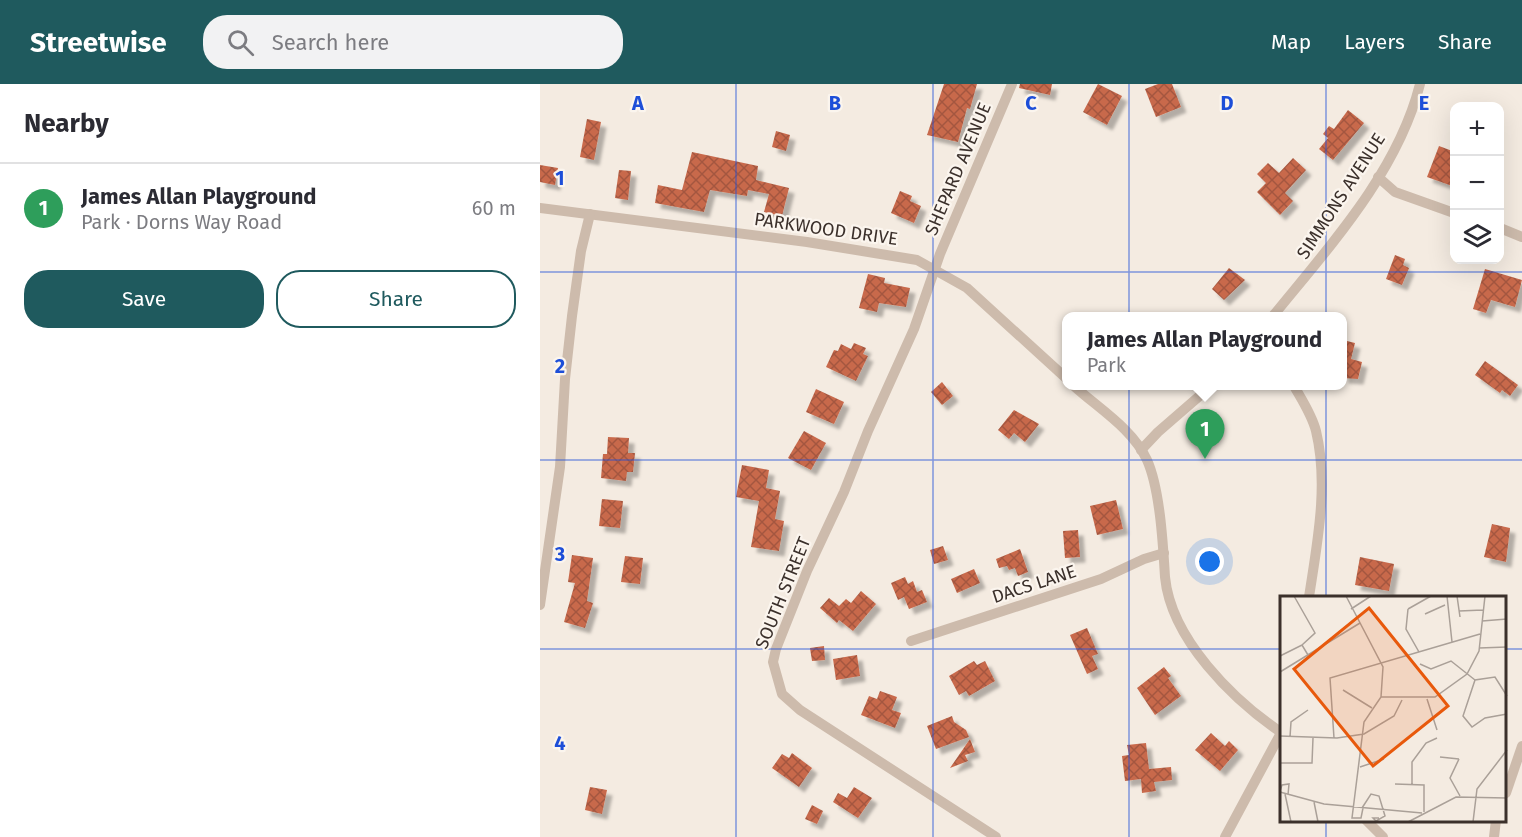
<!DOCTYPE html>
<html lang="en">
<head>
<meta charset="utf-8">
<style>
  body { margin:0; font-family:"Fira Sans",sans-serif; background:#f2f2f3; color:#2b2b33 }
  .controls { position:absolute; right:18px; top:18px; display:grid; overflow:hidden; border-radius:12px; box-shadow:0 6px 24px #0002 }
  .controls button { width:54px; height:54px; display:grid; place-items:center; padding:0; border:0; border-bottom:2px solid #e1e1e2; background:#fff; color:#2b2b33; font:30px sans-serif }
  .you { position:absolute; left:670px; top:478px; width:21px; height:21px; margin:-15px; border:4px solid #fff; border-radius:50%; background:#1a73e8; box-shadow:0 0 0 9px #1a73e833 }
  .badge { display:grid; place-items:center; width:39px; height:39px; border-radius:50%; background:#1f5a5e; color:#fff; font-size:20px; font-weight:700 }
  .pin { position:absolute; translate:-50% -50px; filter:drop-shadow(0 2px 3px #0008) }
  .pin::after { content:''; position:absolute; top:32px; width:21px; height:18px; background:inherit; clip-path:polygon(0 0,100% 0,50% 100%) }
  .popup { position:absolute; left:522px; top:228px; width:285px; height:78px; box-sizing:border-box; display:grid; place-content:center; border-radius:12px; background:#fff; filter:drop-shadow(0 2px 4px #0005); font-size:20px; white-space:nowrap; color:#7c7c81 }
  .popup b { font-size:22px; color:#2b2b33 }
  .popup::after { content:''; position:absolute; left:50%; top:100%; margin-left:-12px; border:12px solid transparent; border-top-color:#fff }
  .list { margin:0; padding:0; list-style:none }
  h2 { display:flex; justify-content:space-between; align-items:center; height:78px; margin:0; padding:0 24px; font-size:26px }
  h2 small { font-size:20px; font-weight:400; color:#7c7c81 }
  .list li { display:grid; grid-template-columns:39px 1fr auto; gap:18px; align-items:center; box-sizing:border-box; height:90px; padding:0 24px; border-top:2px solid #e1e1e2 }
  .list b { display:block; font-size:22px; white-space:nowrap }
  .list p { margin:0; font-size:20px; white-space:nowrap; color:#7c7c81 }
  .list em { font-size:20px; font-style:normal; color:#7c7c81 }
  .actions { display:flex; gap:12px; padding:18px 24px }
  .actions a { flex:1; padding:14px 0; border:2px solid #1f5a5e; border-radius:24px; text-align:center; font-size:21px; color:#1f5a5e }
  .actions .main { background:#1f5a5e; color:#fff }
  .icon { flex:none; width:33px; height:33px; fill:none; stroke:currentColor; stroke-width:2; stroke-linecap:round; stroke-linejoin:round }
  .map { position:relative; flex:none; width:982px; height:753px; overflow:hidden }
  header { display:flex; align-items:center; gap:36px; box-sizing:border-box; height:84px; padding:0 30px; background:#1f5a5e; color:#fff }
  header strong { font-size:28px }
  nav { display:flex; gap:33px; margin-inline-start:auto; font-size:21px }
  .search { width:420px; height:54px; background:#f2f2f3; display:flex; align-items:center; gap:15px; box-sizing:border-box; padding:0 21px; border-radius:24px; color:#7c7c81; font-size:22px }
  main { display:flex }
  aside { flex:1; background:#fff }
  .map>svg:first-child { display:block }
  .building { fill:url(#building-cross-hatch); filter:url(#shadow) }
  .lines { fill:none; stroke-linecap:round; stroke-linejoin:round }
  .street { stroke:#cdbbac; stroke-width:10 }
  .grid { fill:none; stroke:#1d4ed8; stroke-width:1.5; stroke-opacity:0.55 }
  .labels { text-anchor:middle; stroke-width:4.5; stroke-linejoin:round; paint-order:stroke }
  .street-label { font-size:18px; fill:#3b302b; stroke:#fbf5ee }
  .inset-road { fill:none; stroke:#aaa098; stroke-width:1.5 }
  .view { fill:#e8590c; fill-opacity:0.15; stroke:#e8590c; stroke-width:3 }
  .inset-edge { fill:none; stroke:#3b302b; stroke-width:3 }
  .grid-label { font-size:20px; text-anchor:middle; font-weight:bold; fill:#1d4ed8; stroke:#fbf5ee; stroke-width:4.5; stroke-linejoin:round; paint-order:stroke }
</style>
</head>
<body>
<header>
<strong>Streetwise</strong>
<div class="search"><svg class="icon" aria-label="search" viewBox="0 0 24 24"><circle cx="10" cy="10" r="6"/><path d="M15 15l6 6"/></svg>Search here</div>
<nav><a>Map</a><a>Layers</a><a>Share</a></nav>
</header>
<main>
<aside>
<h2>Nearby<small></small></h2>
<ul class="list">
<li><span class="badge" style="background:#2e9e5b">1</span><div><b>James Allan Playground</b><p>Park · Dorns Way Road</p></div><em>60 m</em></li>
</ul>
<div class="actions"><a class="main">Save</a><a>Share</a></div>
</aside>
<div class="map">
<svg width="982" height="753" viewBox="0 0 982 753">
  <defs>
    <pattern id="building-cross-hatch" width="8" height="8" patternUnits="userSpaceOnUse" patternTransform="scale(1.5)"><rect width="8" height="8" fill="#c8694b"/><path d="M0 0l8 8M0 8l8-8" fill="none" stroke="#a4573f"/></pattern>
    <filter id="shadow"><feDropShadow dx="5.5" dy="5.5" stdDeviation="1.5" flood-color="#0004"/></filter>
  </defs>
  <rect width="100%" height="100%" fill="#f4ebe1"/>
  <g class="building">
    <path d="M404,0H437L430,25L427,24L418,58L387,51Z"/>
    <path d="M480,0H512L510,11L479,4Z"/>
    <path d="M558,0L582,12L567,41L543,28Z"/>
    <path d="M618,0H632L641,23L616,33L605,5Z"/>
    <path d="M808,26L824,39L793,76L779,65L788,54L783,50L789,42L794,45Z"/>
    <path d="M47,35L61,38L54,76L40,73Z"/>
    <path d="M236,47L250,51L246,67L232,63Z"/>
    <path d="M899,62L915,68V103L887,93Z"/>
    <path d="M152,68L218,82L216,96L249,104L242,132L224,128L229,110L208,106L207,112L170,106L164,128L115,119L118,101L142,106Z"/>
    <path d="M753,74L766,86L745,109L753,117L740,131L717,108L726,99L717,90L728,79L739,89Z"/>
    <path d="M0,81L18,84L15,101L0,98Z"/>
    <path d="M79,86L91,87L88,116L75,114Z"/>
    <path d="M360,107L372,112L370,117L381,122L374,139L351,129Z"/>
    <path d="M855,171L865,175L863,181L869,184L862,201L846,195Z"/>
    <path d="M689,184L705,196L684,216L672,205Z"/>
    <path d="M945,185L982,196L975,223L951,216L946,229L933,225Z"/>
    <path d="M328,190L345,194L344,199L370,204L366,223L339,219L337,228L319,224Z"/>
    <path d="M803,256L815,259L811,275L822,278L818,295L803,294Z"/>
    <path d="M314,259L326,264L323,270L328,272L316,297L286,283L294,266L298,267L301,260L311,265Z"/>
    <path d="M945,277L978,301L970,312L962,306L960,309L935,291Z"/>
    <path d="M402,298L413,312L402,321L391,308Z"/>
    <path d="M276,305L304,318L294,340L266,328Z"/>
    <path d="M474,326L499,340L485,358L474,349L469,355L458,346Z"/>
    <path d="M264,347L286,359L271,386L248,374Z"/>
    <path d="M68,353L89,354L88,369H95L93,388H87L86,397L61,394L63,370H67Z"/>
    <path d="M202,381L229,386L226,404L240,407L235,435L244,437L239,467L211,463L219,417L196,413Z"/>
    <path d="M62,415L83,417L80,444L59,442Z"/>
    <path d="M576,416L583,445L557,451L550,422Z"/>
    <path d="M952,440L970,444L966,478L944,473Z"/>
    <path d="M538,446L540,473L525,474L523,447Z"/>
    <path d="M403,462L408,476L394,480L390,466Z"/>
    <path d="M480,465L488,488L478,492L475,484L469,486L467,482L459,484L456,475Z"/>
    <path d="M32,471L53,474L47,517L53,519L45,544L24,538L35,499L28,498Z"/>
    <path d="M85,472L103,474L100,500L81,498Z"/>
    <path d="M820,473L854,480L849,507L815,501Z"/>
    <path d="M434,485L440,499L417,509L411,495Z"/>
    <path d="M365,493L368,500L373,497L377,508L382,506L387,518L369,525L364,513L358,516L351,499Z"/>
    <path d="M321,507L336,520L313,547L299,536L297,539L280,524L289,514L299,522L306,515L311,519Z"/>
    <path d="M547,544L558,570L552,572L558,585L547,590L530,551Z"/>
    <path d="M284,562L285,576L272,577L270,564Z"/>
    <path d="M317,571L320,592L296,596L293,575Z"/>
    <path d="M434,577L437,581L445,577L455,597L429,612L426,607L419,611L409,592Z"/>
    <path d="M624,583L631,592L628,594L641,612L615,631L597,604Z"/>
    <path d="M340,607L357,613L352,626L361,629L355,644L321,631L329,612L337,615Z"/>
    <path d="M412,632L414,638L426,646L429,653L396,665L387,642Z"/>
    <path d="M671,649L685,662L689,657L698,666L680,687L655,666Z"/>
    <path d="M430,655L435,668L425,671L428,677L410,684Z"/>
    <path d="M606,659L609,685L631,683L632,696L614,698L616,707L602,709L601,695L585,697L582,672L589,671L587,661Z"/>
    <path d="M252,669L272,684L259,703L232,684L242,670L249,674Z"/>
    <path d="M50,703L67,706L62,730L45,726Z"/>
    <path d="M314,703L332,714L318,734L293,718L298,709L307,714Z"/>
    <path d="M272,721L283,727L277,740L265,735Z"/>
  </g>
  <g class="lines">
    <g class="street">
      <path d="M838,93L855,108L914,129"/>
      <path d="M0,124L267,158L377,176L427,204L527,295"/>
      <path d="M960,144L982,153"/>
      <path d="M733,232C789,163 858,88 880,0"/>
      <path d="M534,302C558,324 593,345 607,376C620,405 623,460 625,493C631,555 693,616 742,649"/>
      <path d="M754,302C762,316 772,331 776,347C789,401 777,460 769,513"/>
      <path d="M601,366L618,348L671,302"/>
      <path d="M0,521L20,383L25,295L32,232L41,167L50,130"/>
      <path d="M371,557L561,495L604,475L624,469"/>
      <path d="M966,709L982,662"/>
      <path d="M826,736L843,753"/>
      <path d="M456,753L260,626L242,610L233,578L236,565L267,487L304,408L328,347L374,245L400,170L472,0"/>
      <path d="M685,753L742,647"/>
      <path d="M954,753L956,736"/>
    </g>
  </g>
  <path class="grid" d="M196,0V753M393,0V753M589,0V753M786,0V513M0,188H982M0,376H982M0,565H742M966,565H982M786,736V753"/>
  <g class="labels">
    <g class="street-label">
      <text transform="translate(418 85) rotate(-67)" y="6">SHEPARD AVENUE</text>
      <text transform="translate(801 112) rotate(-57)" y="6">SIMMONS AVENUE</text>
      <text transform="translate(286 145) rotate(8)" y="6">PARKWOOD DRIVE</text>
      <text transform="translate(494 500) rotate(-18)" y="6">DACS LANE</text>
      <text transform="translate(243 509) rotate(-68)" y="6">SOUTH STREET</text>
    </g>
  </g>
  <g transform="translate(740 512)">
    <rect width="226" height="226" fill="#f4ebe1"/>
    <path class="inset-road" d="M14,0L35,37L22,49M66,0L103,71L101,101L84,126L72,222H81L83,212M167,0L172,46M177,0L180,21M71,13L91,0M128,13L126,33L139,56M128,13L151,0M179,15L203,14M145,18L165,9M202,25L227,23M199,52L227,51M0,60L22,49L28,59M140,68L151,73L171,65L195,84M0,76L80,27M63,94L92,112M227,100L215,81L195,84L183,120L192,131L205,122L227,118M101,101H155L187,78L199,55L205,0M147,103L157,134M0,140L57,142L84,138L114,120L122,104M10,141L11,126L28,114M54,142L50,82L200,38M160,161L179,163M179,163L170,182L180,200M0,167H32L33,142M80,171L104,163M115,188L144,189V216M132,188V166L146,147L157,142M0,195L2,189L9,188L8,199M0,196L44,208L142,217M5,198L11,226M34,206L38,226M82,212L91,198L99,200L105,220L96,225L93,222H99M128,226L176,201L227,202M193,226L197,193L227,154"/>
    <path class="view" d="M89,12L168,110L93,170L14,73Z"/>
    <rect width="226" height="226" class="inset-edge"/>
  </g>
  <g class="grid-label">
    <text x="98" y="26">A</text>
    <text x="295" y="26">B</text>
    <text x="491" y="26">C</text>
    <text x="687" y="26">D</text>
    <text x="884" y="26">E</text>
    <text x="20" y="101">1</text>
    <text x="20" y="289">2</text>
    <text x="20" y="477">3</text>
    <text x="20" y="666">4</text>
  </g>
</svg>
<div class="controls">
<button>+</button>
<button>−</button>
<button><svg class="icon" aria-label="layers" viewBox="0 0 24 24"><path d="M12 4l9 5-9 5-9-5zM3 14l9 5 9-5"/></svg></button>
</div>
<div class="you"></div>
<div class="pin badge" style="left:665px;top:375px;background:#2e9e5b">1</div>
<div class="popup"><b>James Allan Playground</b>Park</div>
</div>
</main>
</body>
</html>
